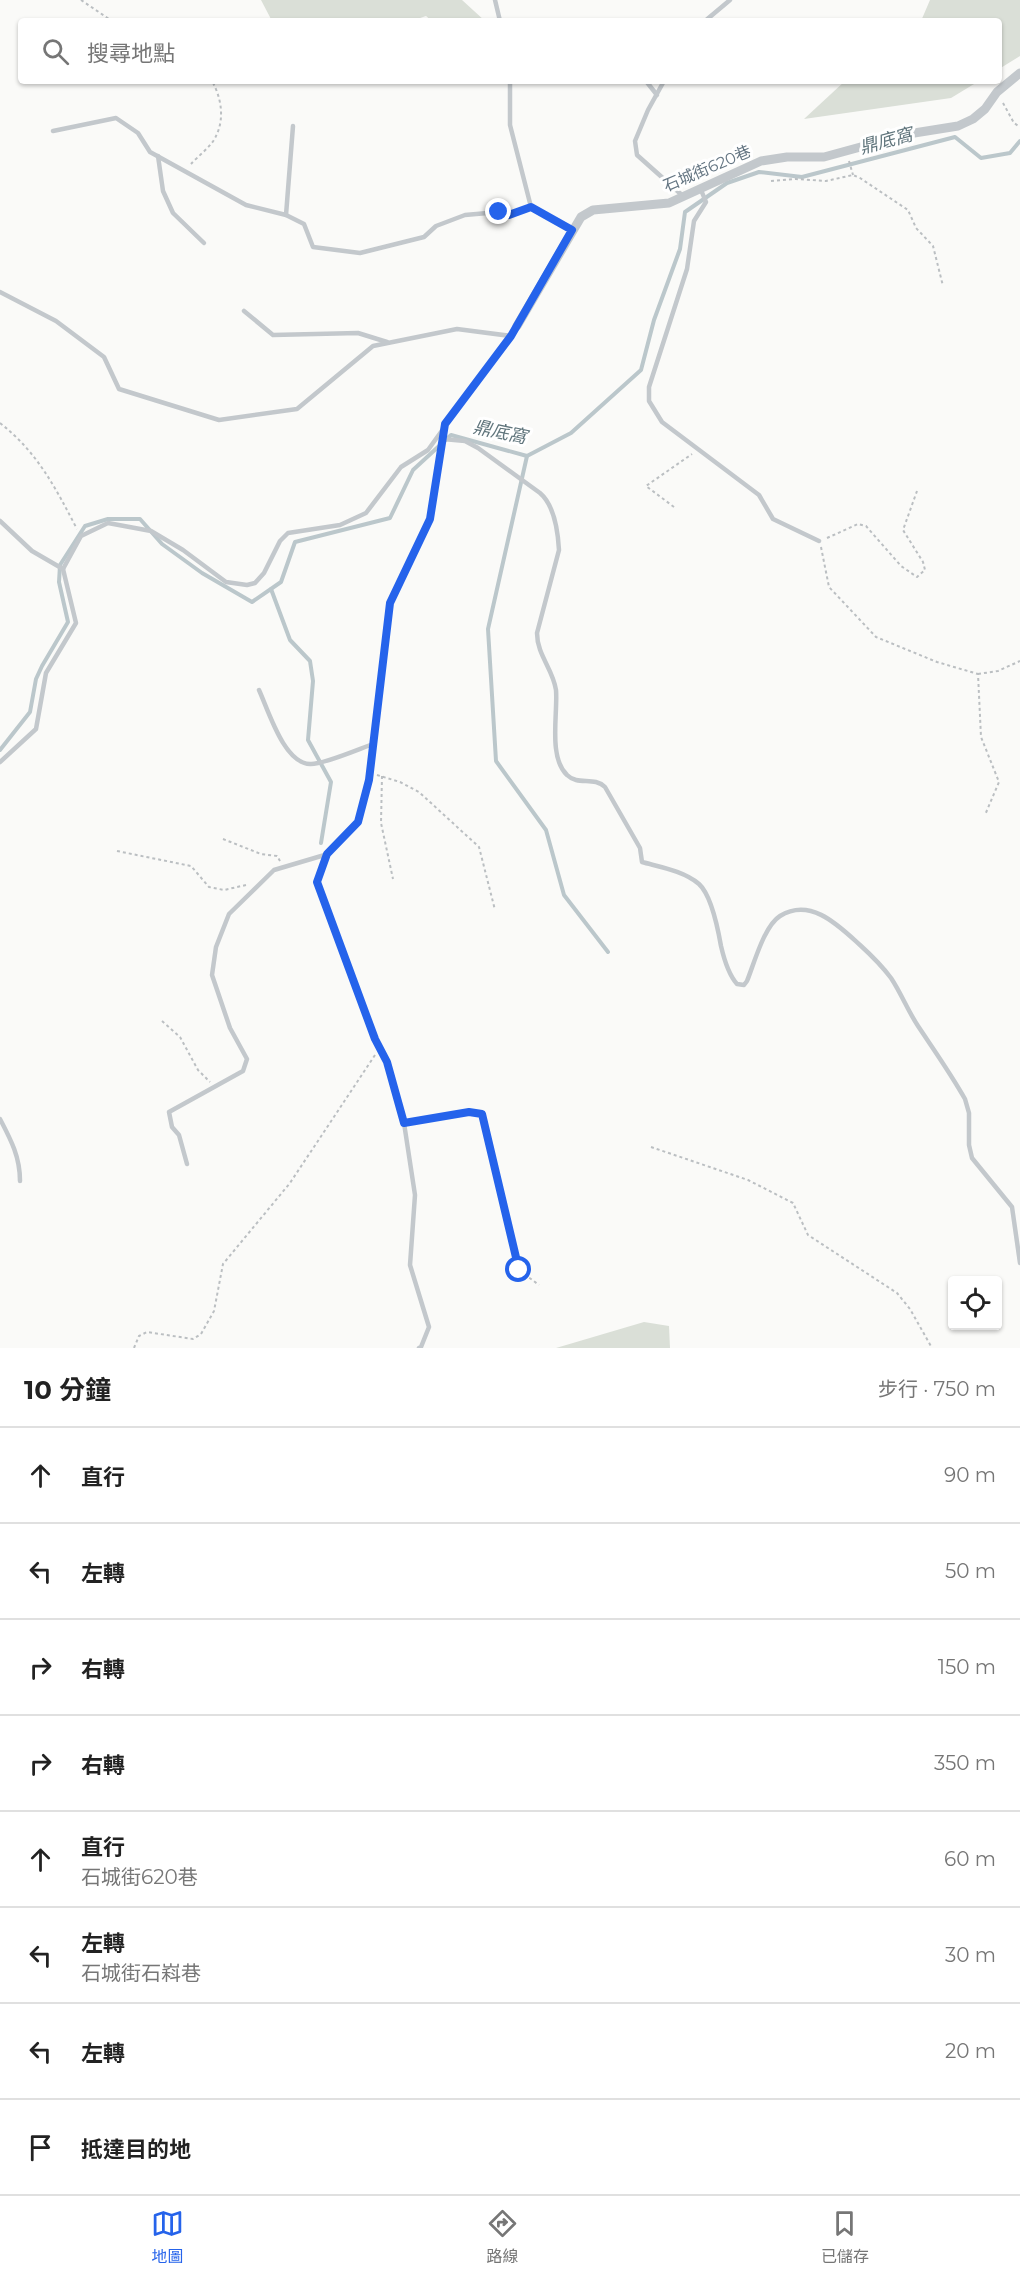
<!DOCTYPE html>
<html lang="zh-TW">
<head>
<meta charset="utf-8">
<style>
  body { margin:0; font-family:Montserrat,"Noto Sans TC",sans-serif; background:#f2f2f2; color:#222 }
  .controls { position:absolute; right:18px; bottom:18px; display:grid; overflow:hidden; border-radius:6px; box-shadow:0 2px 4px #0004 }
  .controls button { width:54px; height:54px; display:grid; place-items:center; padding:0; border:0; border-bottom:2px solid #e0e0e0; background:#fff; color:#222; font:30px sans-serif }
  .stop { position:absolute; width:18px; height:18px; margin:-14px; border:4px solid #2563eb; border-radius:50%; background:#fff }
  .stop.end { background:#2563eb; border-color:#fff; box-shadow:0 2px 6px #0008 }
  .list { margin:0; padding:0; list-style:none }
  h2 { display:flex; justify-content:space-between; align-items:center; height:78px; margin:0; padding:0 24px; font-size:26px }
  h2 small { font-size:20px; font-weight:400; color:#767676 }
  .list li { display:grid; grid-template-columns:39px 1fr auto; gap:18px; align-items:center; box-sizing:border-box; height:96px; padding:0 24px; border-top:2px solid #e0e0e0 }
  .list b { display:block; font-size:22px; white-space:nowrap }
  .list p { margin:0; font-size:20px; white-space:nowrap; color:#767676 }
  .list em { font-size:20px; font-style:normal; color:#767676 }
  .icon { flex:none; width:33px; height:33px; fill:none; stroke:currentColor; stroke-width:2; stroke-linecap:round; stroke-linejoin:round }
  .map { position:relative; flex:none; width:1020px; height:1348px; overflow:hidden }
  .search { position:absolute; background:#fff; box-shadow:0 2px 4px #0004; left:18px; right:18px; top:18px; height:66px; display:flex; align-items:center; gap:15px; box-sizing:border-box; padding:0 21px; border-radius:6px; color:#767676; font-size:22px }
  .sheet { height:846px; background:#fff }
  nav { display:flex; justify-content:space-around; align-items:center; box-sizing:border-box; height:84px; border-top:2px solid #e0e0e0; background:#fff; font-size:16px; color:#767676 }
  nav a { display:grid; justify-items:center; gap:3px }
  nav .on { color:#2563eb }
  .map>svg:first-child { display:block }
  .green { fill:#dadfd7 }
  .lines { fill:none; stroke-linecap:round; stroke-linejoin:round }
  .stream { stroke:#bbc7cb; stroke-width:4 }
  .path { stroke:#bbbfc2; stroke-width:2; stroke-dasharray:3 3; stroke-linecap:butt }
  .lane { stroke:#c3c8cc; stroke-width:4.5 }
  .street { stroke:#c3c8cc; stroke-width:9 }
  .route { stroke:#2563eb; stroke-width:8 }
  .labels { text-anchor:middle; stroke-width:6; stroke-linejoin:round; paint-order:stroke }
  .street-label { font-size:16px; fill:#657683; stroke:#fff }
  .water-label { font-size:18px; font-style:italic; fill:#60757c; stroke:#fff }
</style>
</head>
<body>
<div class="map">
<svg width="1020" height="1348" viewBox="0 0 1020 1348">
  <rect width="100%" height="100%" fill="#fafaf8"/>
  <g class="green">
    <path d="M261,0H462L485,21H432L426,16L411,21H272Z"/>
    <path d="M930,0H1020V56L999,69V21H921Z"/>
    <path d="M845,81H979L951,98L804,119Z"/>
    <path d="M644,1322L669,1326L670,1348H556Z"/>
  </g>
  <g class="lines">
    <g class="stream">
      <path d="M527,456L488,629L496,761L546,830L564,895L608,952"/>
      <path d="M271,589L290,640L310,661L313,681L308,740L331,782L321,843"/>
      <path d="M0,750L30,712L36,679L42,666L68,622L59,582L60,565L85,526L108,519H140L162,544L202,573L252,602L281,582L295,542L390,518L413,470L451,435L527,456L571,433L641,370L654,320L680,249L685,212L727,183L759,172L802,177L955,137L981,158L1010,153L1020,141"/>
    </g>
    <g class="path">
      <path d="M81,0L112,21"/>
      <path d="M1003,103L1014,123L1020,127"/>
      <path d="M849,161L853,175"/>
      <path d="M191,164C198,156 212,146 216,136C225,118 221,97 212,81"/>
      <path d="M771,181L796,179L826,181L853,175L860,178L908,210L916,228L933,246L943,286"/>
      <path d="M0,423C38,453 55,487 77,529"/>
      <path d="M674,507L646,486L692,454"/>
      <path d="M827,538L858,524L866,526L901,566L917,577L925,570L923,562L903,530L917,491"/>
      <path d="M821,547L829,587L876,637L937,662L978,674L981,737L999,782L985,815"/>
      <path d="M978,674L998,671L1020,661"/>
      <path d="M377,775L400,782L419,792L479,847L495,910"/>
      <path d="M382,776L381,823L393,879"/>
      <path d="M223,839L261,854L277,856L280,861"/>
      <path d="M117,851L191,866L209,887L224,890L246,885"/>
      <path d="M162,1021L180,1037L198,1070L210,1082"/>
      <path d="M410,1121L469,1112L482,1114L519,1270L539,1285"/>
      <path d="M651,1147L748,1180L793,1203L808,1235L897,1293L910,1309L932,1348"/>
      <path d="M134,1348L139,1336L147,1332L193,1339L201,1334L214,1311L223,1264L290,1183L375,1055"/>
    </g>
    <g class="lane">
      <path d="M495,0L500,21"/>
      <path d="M705,21L730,0"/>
      <path d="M510,81V125L531,207L572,229"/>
      <path d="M646,81L657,95"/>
      <path d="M664,81L648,110L635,141L637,155L683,196"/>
      <path d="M53,131L116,118L138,133L150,152L246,205L286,215L304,224L313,247L360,253L424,237L436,226L465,215L499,212L509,215L531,207"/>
      <path d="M158,156L163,191L173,213L204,243"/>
      <path d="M701,190L706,202L694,221L687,269L649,387V401L662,422L759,495L773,519L819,541"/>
      <path d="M286,215L293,126"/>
      <path d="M0,292L56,321L104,357L119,389L219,420L297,409L373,346L457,329L511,336"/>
      <path d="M244,311L273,335L358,333L387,342"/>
      <path d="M443,439L465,441L478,448L540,493C554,505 558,532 559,550L537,633C537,655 553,669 556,690C558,713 548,757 567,775C578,786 594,776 605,787L640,848L642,862C660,867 684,871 699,884C711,895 718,929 721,946C724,959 728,974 737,984L744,985L747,981C754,964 764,926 780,916C811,897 839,926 860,945C871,955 882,966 891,978C901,993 908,1011 918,1026C934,1050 951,1074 965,1099L969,1113V1145L972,1158L1012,1207L1020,1263"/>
      <path d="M0,521L32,551L63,569"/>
      <path d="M259,690C269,712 284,763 310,764C322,765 359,749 373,744"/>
      <path d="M0,762L36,729L46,673L76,623L63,569L81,536L108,523L151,531L183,550L226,582L247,585L255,583L264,573L280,541L288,533L340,525L366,513L401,467L428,450L517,326"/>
      <path d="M327,854L317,883L375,1039L387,1062L404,1123L415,1195L410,1265L429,1327L421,1347L419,1348"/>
      <path d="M0,1119C11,1140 20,1157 20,1181"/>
      <path d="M187,1164L179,1135L172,1127L169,1112L243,1071L247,1059L230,1028L212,975L216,947L229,914L274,870L328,854L358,822L369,780L390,603L430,519L445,424"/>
    </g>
    <path class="street" d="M517,326L581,217L593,210L669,203L761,161L787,157H824L908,134L958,126L973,119L985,109L997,92L1020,73"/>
  </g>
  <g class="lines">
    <path class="route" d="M499,212L509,215L531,207L572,230L511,336L445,424L430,519L390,603L369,780L358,822L327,854L317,882L375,1039L387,1062L404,1123L469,1112L482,1114L519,1270"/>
  </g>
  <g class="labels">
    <g class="street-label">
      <text transform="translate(707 168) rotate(-23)" y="6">石城街620巷</text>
    </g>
    <g class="water-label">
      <text transform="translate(886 141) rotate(-15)" y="6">鼎底窩</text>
      <text transform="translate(500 432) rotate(12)" y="6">鼎底窩</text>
    </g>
  </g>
</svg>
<div class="controls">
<button><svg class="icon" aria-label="locate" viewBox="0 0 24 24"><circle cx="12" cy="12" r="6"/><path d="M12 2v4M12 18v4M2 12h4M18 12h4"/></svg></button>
</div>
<div class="stop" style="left:519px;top:1270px"></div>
<div class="stop end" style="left:499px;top:212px"></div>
<div class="search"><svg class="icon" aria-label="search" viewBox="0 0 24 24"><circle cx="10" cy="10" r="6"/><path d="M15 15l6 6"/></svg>搜尋地點</div>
</div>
<section class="sheet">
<h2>10 分鐘<small>步行 · 750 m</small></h2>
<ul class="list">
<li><svg class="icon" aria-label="ahead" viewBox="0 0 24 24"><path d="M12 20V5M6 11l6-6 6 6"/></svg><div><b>直行</b></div><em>90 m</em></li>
<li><svg class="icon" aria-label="left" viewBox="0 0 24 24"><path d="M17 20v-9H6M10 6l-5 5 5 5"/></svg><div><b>左轉</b></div><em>50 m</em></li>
<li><svg class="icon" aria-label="right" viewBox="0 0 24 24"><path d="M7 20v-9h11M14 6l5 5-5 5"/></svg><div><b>右轉</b></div><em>150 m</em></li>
<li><svg class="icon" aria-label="right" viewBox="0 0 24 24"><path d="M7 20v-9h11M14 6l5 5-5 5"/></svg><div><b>右轉</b></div><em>350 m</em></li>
<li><svg class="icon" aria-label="ahead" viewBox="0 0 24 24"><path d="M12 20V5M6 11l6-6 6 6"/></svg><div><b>直行</b><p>石城街620巷</p></div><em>60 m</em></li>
<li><svg class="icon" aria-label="left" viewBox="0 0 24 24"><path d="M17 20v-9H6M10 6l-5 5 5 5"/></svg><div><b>左轉</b><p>石城街石嵙巷</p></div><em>30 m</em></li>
<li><svg class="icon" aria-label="left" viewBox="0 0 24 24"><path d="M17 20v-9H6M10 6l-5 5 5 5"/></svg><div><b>左轉</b></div><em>20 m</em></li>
<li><svg class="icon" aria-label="arrive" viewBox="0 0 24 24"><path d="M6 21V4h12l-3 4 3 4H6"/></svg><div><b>抵達目的地</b></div></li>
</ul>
</section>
<nav>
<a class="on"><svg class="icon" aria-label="map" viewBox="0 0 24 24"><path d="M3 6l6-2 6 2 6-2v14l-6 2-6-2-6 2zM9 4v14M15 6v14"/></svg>地圖</a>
<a><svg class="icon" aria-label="directions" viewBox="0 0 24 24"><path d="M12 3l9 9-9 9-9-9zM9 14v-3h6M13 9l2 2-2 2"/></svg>路線</a>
<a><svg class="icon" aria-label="saved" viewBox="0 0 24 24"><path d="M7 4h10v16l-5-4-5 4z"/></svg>已儲存</a>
</nav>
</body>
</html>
